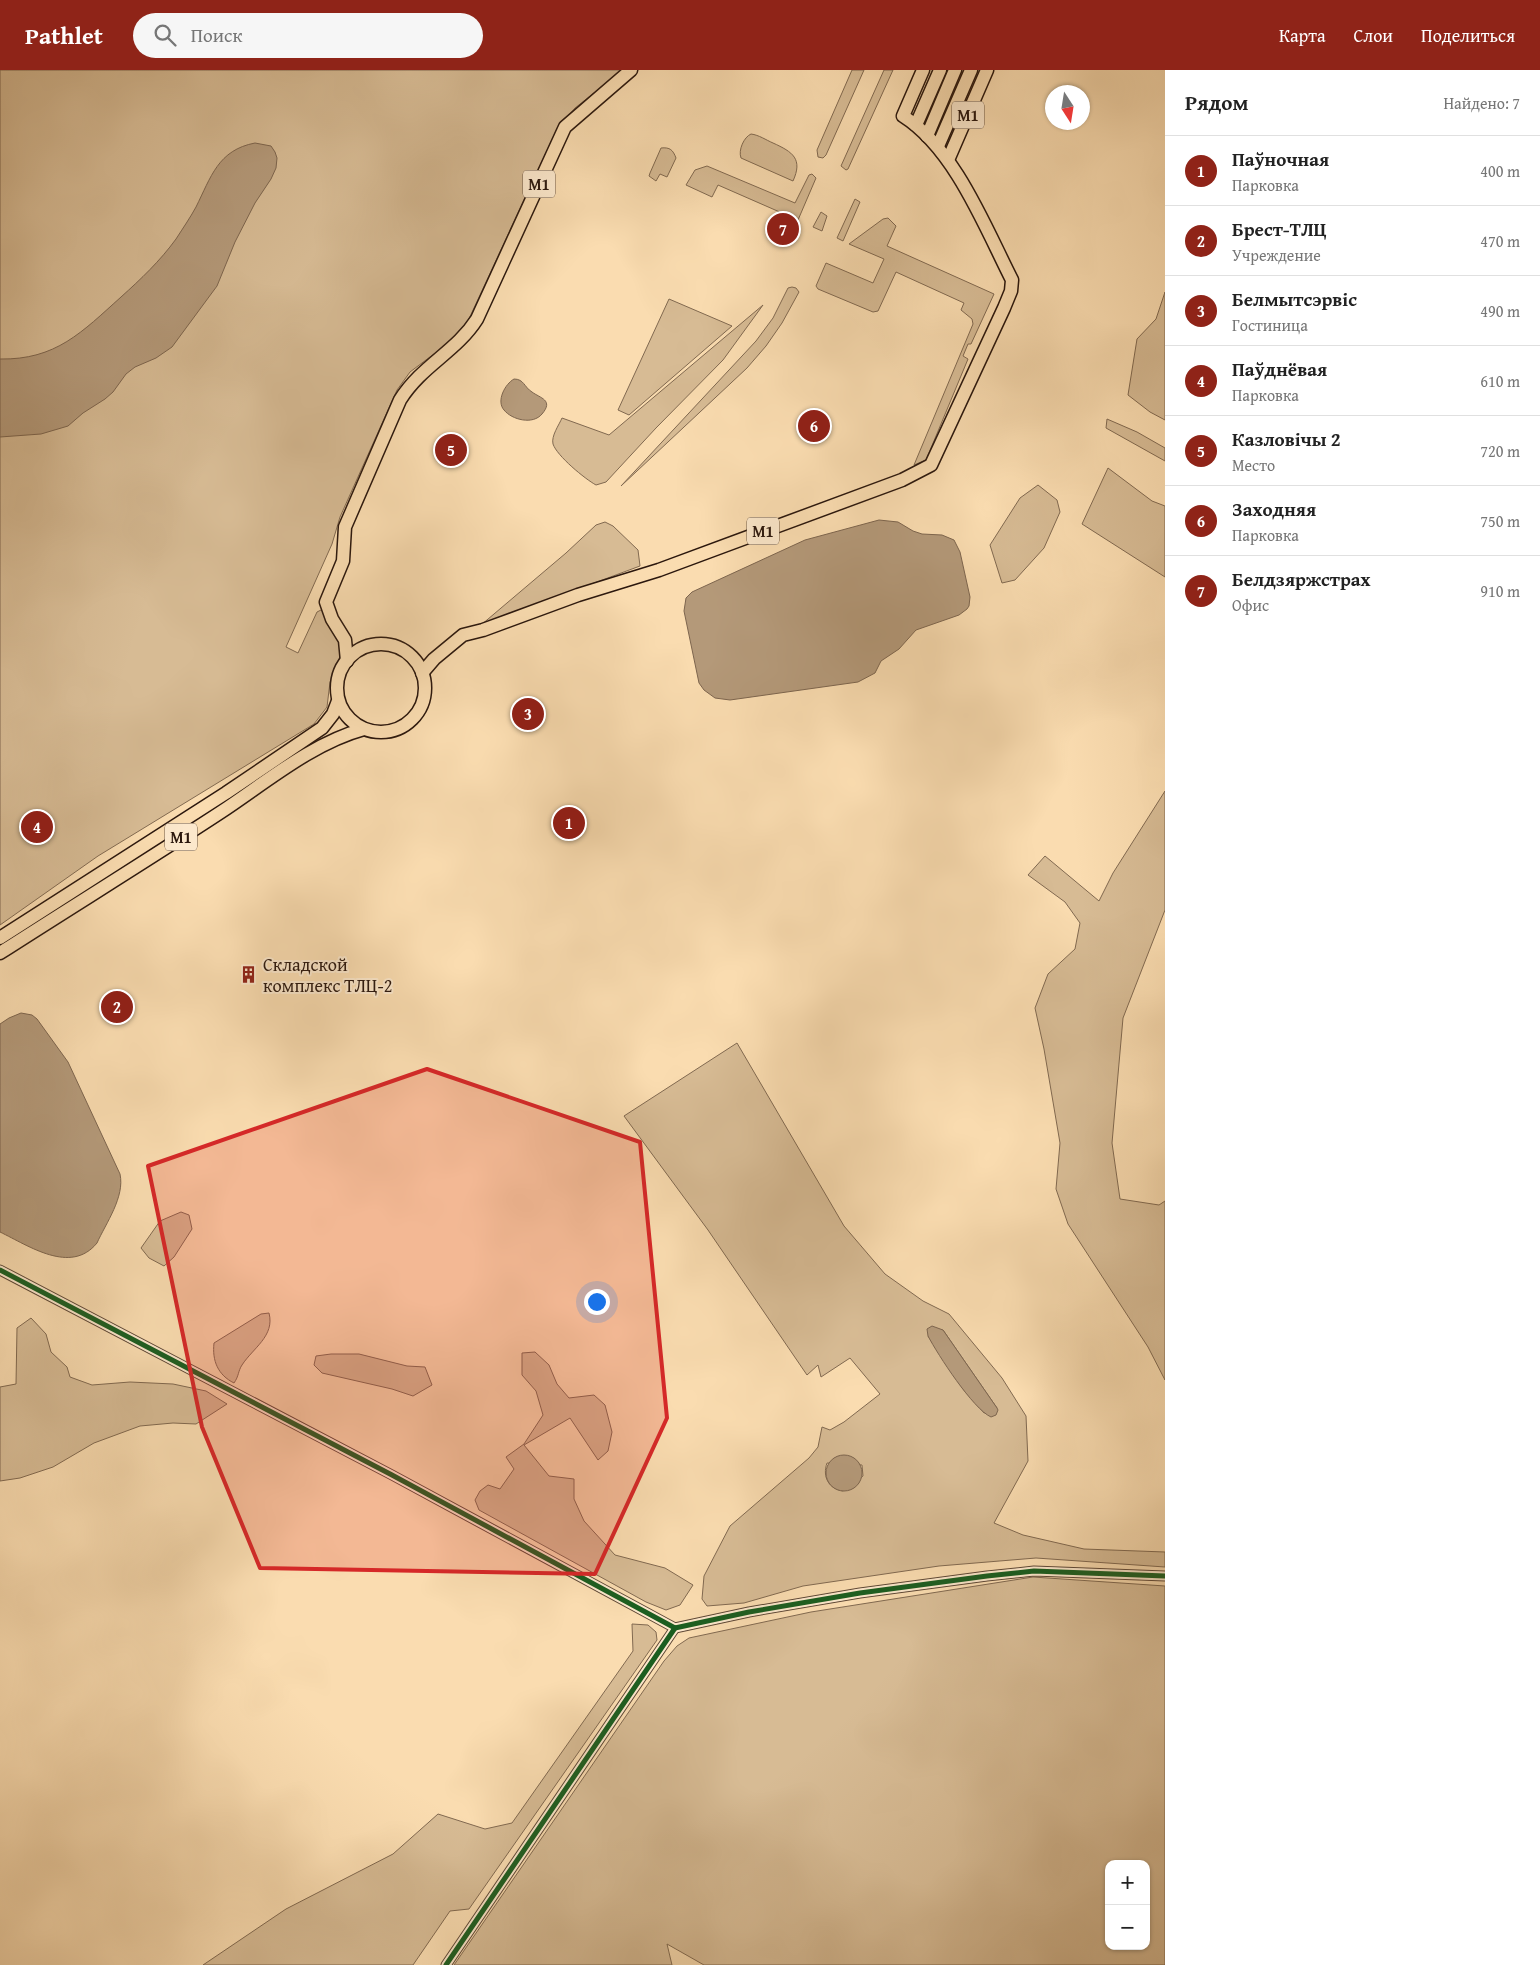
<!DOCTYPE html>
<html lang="ru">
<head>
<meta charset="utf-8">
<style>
  body { margin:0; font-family:"Gentium Book Plus",serif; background:#f6f6f6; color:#222 }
  .controls { position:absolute; right:15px; bottom:15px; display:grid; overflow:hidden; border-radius:10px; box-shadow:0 1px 4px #0004 }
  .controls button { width:45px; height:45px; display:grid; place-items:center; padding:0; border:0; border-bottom:1px solid #e0e0e0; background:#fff; color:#222; font:25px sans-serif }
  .compass { position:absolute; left:1045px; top:15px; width:45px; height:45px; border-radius:50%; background:#fff; box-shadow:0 1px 4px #0004; rotate:168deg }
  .you { position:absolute; left:596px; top:1231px; width:18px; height:18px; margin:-12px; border:4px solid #fff; border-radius:50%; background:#1a73e8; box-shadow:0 0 0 8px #1a73e833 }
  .badge { display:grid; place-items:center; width:32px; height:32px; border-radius:50%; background:#8f2418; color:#fff; font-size:16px; font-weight:700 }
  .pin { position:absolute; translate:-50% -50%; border:2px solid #fff; box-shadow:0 1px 5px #0006 }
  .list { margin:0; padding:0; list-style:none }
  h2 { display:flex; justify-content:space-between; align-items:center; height:65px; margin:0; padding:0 20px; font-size:21px }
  h2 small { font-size:16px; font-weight:400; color:#767676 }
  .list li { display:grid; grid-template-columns:32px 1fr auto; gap:15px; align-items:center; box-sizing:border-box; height:70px; padding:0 20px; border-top:1px solid #e0e0e0 }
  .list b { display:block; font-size:19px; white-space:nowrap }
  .list p { margin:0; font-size:16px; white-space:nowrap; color:#767676 }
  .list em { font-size:16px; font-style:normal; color:#767676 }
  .icon { flex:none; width:28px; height:28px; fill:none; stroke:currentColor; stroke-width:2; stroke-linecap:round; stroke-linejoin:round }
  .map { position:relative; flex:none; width:1165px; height:1895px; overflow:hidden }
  header { display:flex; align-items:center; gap:30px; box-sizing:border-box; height:70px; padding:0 25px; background:#8f2418; color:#fff }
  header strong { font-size:24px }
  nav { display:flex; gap:28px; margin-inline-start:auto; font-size:18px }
  .search { width:350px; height:45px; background:#f6f6f6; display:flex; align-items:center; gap:12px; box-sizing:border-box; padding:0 18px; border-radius:28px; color:#767676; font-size:19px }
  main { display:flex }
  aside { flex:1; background:#fff }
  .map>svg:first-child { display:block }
  .green { fill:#d7bb94; stroke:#816950; fill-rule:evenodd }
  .water { fill:#b49979; stroke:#7d654e }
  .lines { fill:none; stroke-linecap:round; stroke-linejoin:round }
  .minor-casing { stroke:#5f4836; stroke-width:11 }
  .highway-casing { stroke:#2b170d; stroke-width:15 }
  .minor { stroke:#fce8cc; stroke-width:9 }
  .highway { stroke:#fadcb0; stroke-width:12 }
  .cycleway-casing { stroke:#fce8cc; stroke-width:8 }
  .cycleway { stroke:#1b5e20; stroke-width:5 }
  .marked { fill:#d62828; fill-opacity:0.2; stroke:#d62828; stroke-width:4; stroke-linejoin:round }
  .labels { text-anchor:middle; stroke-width:4; stroke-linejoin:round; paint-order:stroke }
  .shield { fill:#fce8cc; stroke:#6a5646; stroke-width:1 }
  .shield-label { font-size:16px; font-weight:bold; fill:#2b170d }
  .poi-label { font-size:18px; fill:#2b170d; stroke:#fce8cc; text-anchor:start }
</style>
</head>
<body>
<header>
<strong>Pathlet</strong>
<div class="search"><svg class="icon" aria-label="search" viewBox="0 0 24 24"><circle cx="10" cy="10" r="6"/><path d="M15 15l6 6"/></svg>Поиск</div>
<nav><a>Карта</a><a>Слои</a><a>Поделиться</a></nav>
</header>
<main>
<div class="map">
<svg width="1165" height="1895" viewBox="0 0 1165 1895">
  <rect width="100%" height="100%" fill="#fadcb0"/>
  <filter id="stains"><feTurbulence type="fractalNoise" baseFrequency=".004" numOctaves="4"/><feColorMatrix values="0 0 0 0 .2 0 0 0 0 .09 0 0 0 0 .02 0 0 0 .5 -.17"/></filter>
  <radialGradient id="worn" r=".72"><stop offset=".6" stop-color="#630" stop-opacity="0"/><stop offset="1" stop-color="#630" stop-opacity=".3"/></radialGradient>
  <g class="green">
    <path d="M0,0H623L575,38L557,59L467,253L455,268L410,302L397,320L340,447L332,474L286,577L298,583L317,542L321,540L324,542L339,566L341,584L330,612L327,637L314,654L98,786L0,855Z"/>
    <path d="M852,0H864L826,85L823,88L818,87L817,80Z"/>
    <path d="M884,0H893L848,99L846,100L841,96Z"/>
    <path d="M751,64C759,65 766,70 773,73C793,82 803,89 793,111L741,88C738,80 744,67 751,64Z"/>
    <path d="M661,78C670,77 673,80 676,88L667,107L660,104L656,111L649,106L650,103Z"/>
    <path d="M707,96L795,133L809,105L812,104L816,108L798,150L718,115L712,127L686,115L695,100Z"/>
    <path d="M855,129L860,132L843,171L837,168Z"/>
    <path d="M821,142L827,146L822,161L813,157Z"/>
    <path d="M888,148L896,156L887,176L994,224L971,274H968L963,286L968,289L926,390L914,395L973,254L972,249L961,240L964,233L896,202L878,241L873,242L818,219L816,216L826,193L873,213L884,189L849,174L883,149Z"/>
    <path d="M792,217L796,218L799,222L782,253L766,276L747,298L621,416L756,271L773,248L788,218Z"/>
    <path d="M1165,222V350L1150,342L1128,325L1137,269L1156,249Z"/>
    <path d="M669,229L732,256L629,345L618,340Z"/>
    <path d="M763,235L723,290L656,358L606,412L596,415C585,409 557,386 553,374C551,366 559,355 562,348L609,365Z"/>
    <path d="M1107,349L1137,362L1165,378V391L1106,358Z"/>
    <path d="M1108,398L1152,431L1165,436V507L1082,454Z"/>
    <path d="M1038,415L1057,430L1060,442L1044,478L1015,510L1002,513L990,475L1020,428Z"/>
    <path d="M605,452L613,456L638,480L640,496L481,555L566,483L596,455Z"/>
    <path d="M1165,721V840L1123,948L1112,1073L1120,1129L1159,1135L1165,1131V1310L1148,1277L1068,1154L1056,1119L1060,1073L1044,979L1035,938L1048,904L1075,879L1080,853L1065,832L1028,805L1045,786L1099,831L1113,803Z"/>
    <path d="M737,973L844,1156L885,1204L923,1231L949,1244L1002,1308L1026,1346L1028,1391L994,1453L1023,1465L1084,1479L1165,1482V1497L1036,1488L939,1496L803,1516L744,1533L707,1536L702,1529L704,1506L730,1456L809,1388L818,1377L822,1357L830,1360L844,1352L880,1324L850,1288L821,1307L818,1295L807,1305L708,1160L624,1046ZM943,1260L997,1338L984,1343L963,1319L928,1266ZM827,1393L862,1395L863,1406L843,1421C829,1419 822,1407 827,1393Z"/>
    <path d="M181,1142L189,1145L192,1159L174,1187L164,1196L149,1188L141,1178L160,1151Z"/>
    <path d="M269,1243C275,1266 253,1278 242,1295C238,1301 239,1306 234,1313C218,1305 212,1291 214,1273L261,1244Z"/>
    <path d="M31,1248L46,1264L51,1282L67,1297L70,1307L92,1315L130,1312L173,1314L206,1321L227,1334L196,1354L173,1353L140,1356L94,1373L53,1397L20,1408L0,1411V1317L16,1314L17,1258Z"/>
    <path d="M535,1282L549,1295L557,1314L569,1328L594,1325L605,1335L612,1362L608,1381L598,1390L570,1348L524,1375L549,1406L574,1409V1429L584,1451L615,1485L665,1498L693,1515L680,1535L666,1540L646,1532L479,1440L475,1430L480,1421L488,1415L500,1419L514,1399L506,1387L524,1374L543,1345L536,1321L522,1305V1283Z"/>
    <path d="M331,1284H359L407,1296L425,1297L432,1315L413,1326L392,1319L322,1303L314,1295L316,1286Z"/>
    <path d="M1033,1507L1165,1516V1895H704L667,1874L672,1895H454L664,1591L677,1576L689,1568L811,1542ZM1109,1794H1146V1876H1109Z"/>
    <path d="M632,1554L648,1555L656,1562L657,1570L469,1839L450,1841L413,1895H203L286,1839L393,1784L438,1744L485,1759L512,1753L633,1581Z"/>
  </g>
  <g class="water">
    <path d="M255,73L271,76L275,82L277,88L276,98L271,109L255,133L235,172L217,216L172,277L156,288L135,297L126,304L113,322L105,329L83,343L68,356L41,364L0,367V289C56,290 82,262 121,227C141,209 160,191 176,169C183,158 190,148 196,137C211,107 218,80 255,73Z"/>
    <path d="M514,309C524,309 524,317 532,322C540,328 554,330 542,344C533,355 512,350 504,340C496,331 505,314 514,309Z"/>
    <path d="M879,450L898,452L913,461L922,464L942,465L954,470L960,482L970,527L969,536L967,539L959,545L916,560L899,579L881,591L875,603L858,612L730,630L715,628L704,620L699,613L684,541L686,528L692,522L805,470Z"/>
    <path d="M21,943L32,945L37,949L68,992L120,1104C125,1127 106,1153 97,1173C71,1205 29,1176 0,1162V954L9,948Z"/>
    <path d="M932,1256L943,1260L997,1338L998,1340L996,1345L991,1347C973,1339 938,1285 928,1266L927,1259Z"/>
    <circle cx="844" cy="1403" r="18"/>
  </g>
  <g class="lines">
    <defs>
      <g id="minor">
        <path d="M0,1200L392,1405L675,1558L749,1542L860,1523L987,1506L1034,1501L1165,1506"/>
        <path d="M446,1895L675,1558"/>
      </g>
      <g id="highway">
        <path d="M916,55L940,0"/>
        <path d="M927,66L955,0"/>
        <path d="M938,76L971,0"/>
        <path d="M948,90L987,0"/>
        <circle cx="381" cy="618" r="44"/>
        <path d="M347,591L345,570L332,549L326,532L343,491L345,457L400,330C422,295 456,282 477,249L565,57L631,0"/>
        <path d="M422,603L434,589L463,565L483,560L578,525L659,500L902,410L931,395L1004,238L1011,221L1012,210C985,157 955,79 903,46L923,0"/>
        <path d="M0,868L226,723L322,658L333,644L338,631"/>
        <path d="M0,883C73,836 148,790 221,742C265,713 312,673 364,659"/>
      </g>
    </defs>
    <use href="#minor" class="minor-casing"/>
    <use href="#highway" class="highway-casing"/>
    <use href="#minor" class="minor"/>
    <use href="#highway" class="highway"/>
    <defs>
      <g id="cycleway">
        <path d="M0,1200L392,1405L675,1558L749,1542L860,1523L987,1506L1034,1501L1165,1506"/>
        <path d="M446,1895L675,1558"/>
      </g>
    </defs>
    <use href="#cycleway" class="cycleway-casing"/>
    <use href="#cycleway" class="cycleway"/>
  </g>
  <path class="marked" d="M427,999L640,1072L667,1348L595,1504L260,1498L202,1357L148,1096Z"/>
  <defs>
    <symbol id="building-bare" viewBox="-9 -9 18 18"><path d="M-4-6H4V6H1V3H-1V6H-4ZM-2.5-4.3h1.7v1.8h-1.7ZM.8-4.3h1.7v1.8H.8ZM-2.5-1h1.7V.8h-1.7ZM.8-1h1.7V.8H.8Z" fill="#8f2418" stroke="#fce8cc" stroke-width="2.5" paint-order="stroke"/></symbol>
  </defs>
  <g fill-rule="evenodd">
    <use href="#building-bare" x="236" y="892" width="25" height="25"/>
  </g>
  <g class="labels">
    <g class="shield">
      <rect x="952" y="31.5" width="32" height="27" rx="4"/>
      <rect x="523" y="100.5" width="32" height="27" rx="4"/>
      <rect x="747" y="447.5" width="32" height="27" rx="4"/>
      <rect x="165" y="753.5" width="32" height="27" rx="4"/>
    </g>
    <g class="shield-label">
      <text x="968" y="51">М1</text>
      <text x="539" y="120">М1</text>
      <text x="763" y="467">М1</text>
      <text x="181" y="773">М1</text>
    </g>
    <g class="poi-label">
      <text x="263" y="901">Складской<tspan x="263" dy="21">комплекс ТЛЦ-2</tspan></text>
    </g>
  </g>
  <rect width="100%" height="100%" filter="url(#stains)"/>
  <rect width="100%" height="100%" fill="url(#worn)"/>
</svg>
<div class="controls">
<button>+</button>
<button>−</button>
</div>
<svg class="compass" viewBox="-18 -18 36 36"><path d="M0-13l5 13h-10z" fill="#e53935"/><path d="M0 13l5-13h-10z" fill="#767676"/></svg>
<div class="you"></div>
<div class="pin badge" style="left:569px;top:753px">1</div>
<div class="pin badge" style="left:117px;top:937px">2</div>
<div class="pin badge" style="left:528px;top:644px">3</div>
<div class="pin badge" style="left:37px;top:757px">4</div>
<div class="pin badge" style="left:451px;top:380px">5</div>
<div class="pin badge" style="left:814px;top:356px">6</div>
<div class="pin badge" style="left:783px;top:159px">7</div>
</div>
<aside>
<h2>Рядом<small>Найдено: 7</small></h2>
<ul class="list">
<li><span class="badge">1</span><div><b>Паўночная</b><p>Парковка</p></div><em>400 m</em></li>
<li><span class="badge">2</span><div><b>Брест-ТЛЦ</b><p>Учреждение</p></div><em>470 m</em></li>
<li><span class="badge">3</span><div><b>Белмытсэрвіс</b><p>Гостиница</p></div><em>490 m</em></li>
<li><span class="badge">4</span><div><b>Паўднёвая</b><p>Парковка</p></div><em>610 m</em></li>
<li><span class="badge">5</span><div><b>Казловічы 2</b><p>Место</p></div><em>720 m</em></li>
<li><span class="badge">6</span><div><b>Заходняя</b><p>Парковка</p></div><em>750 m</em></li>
<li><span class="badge">7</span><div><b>Белдзяржстрах</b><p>Офис</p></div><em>910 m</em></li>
</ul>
</aside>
</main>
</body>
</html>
